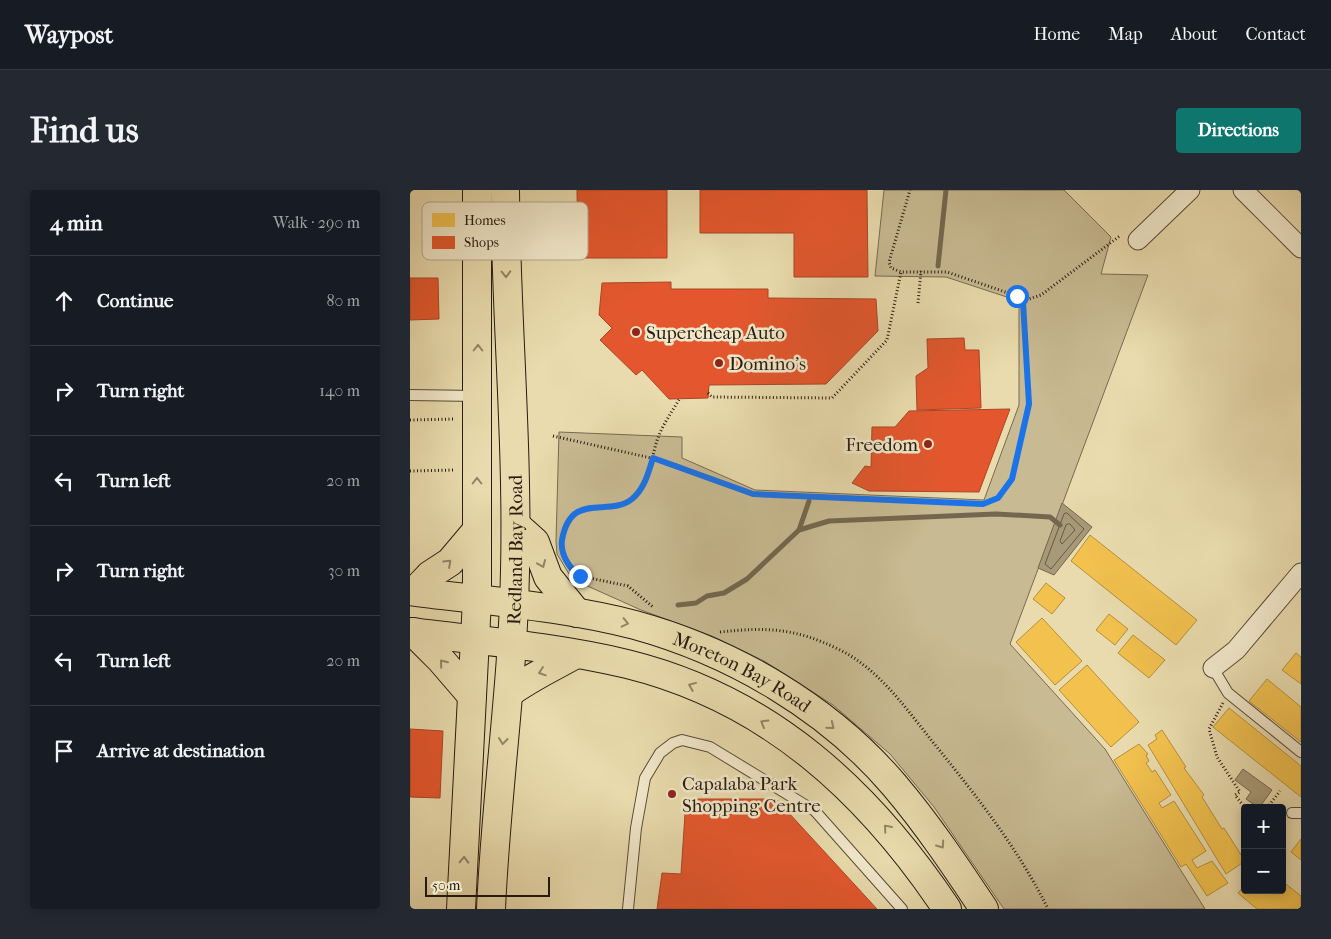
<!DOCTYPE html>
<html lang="en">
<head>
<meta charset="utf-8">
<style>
  body { margin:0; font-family:"IM FELL French Canon",serif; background:#242831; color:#f1f3f6 }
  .controls { position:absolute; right:15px; bottom:15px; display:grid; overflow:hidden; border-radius:5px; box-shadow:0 2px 12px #0003 }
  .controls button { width:45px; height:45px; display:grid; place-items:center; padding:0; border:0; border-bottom:1px solid #363941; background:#171b24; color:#f1f3f6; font:25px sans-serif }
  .scale { position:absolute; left:15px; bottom:12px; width:125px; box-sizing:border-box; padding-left:5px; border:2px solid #271b11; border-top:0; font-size:14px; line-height:18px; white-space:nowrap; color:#271b11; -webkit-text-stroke:4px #f1e8ca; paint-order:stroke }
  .stop { position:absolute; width:15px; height:15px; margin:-11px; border:4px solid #1a73e8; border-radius:50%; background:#fff }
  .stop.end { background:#1a73e8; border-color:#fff; box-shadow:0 1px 5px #0008 }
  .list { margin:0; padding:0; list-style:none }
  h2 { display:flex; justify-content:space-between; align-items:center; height:65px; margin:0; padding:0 20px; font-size:21px }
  h2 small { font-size:16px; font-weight:400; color:#9ea1a6 }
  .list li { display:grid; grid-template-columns:32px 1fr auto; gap:15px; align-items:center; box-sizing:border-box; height:90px; padding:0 20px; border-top:1px solid #363941 }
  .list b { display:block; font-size:19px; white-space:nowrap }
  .list em { font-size:16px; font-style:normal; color:#9ea1a6 }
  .icon { flex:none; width:28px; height:28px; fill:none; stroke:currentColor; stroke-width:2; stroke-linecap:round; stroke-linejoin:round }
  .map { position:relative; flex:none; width:891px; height:719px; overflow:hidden; border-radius:5px }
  header { display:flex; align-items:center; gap:30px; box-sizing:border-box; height:70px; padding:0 25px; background:#171b24; border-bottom:1px solid #363941 }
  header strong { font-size:24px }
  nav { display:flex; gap:28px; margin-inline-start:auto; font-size:18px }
  .intro { display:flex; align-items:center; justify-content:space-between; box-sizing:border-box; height:120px; padding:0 30px }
  h1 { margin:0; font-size:35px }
  .button { padding:12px 22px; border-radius:5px; background:#0f766e; color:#fff; font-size:18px; font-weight:700 }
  main { display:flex; gap:30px; padding:0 30px }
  aside { flex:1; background:#171b24; border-radius:5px; box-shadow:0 2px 12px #0003 }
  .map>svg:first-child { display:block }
  .green { fill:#c8ba92; stroke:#786a52 }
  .water { fill:#a79a78; stroke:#74674f }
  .homes { fill:#f2c14e; stroke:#b58f3c }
  .shops { fill:#e4572e; stroke:#ab4525 }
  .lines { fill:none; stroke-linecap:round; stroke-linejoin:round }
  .shore { stroke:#675a44; stroke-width:1 }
  .stream { stroke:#74674f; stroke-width:5 }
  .lane-casing { stroke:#584b38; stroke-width:12 }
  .street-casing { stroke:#584b38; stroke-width:21 }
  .primary-casing { stroke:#271b11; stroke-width:30 }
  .highway-casing { stroke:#271b11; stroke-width:30 }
  .path { stroke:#271b11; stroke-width:3; stroke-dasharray:1 2.5; stroke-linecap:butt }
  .lane { stroke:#f1e8ca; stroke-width:10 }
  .street { stroke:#f1e8ca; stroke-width:19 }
  .primary { stroke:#e9dbad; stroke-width:28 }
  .highway { stroke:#e9dbad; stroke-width:28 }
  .oneway { stroke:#928567 }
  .route { stroke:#1a73e8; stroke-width:6 }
  .poi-dot { fill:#8f2418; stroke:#f1e8ca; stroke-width:2 }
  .labels { text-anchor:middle; stroke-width:5; stroke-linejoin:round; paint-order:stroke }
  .poi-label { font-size:19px; fill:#271b11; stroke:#f1e8ca; text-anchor:start }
  .street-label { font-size:19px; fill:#271b11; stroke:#f1e8ca }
  .key { fill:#f1e8ca; stroke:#b4aa92; stroke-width:1 }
  .key-label { font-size:14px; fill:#271b11 }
</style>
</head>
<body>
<header>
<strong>Waypost</strong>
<nav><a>Home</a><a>Map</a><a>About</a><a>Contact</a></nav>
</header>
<div class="intro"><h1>Find us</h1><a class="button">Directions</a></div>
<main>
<aside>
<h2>4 min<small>Walk · 290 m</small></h2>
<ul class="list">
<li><svg class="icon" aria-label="ahead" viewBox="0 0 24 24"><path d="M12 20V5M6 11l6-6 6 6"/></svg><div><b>Continue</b></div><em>80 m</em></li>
<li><svg class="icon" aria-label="right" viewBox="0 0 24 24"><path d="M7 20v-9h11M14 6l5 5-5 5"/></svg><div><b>Turn right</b></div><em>140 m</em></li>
<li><svg class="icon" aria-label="left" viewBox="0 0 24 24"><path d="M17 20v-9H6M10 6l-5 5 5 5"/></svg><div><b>Turn left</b></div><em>20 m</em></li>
<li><svg class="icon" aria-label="right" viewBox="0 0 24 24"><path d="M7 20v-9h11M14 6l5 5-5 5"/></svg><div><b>Turn right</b></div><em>30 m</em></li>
<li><svg class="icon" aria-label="left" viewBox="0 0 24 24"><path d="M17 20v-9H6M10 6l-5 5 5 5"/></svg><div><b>Turn left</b></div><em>20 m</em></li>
<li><svg class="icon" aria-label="arrive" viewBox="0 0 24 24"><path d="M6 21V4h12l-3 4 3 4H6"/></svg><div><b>Arrive at destination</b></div></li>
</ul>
</aside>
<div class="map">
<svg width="891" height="719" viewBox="0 0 891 719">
  <rect width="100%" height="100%" fill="#e9dbad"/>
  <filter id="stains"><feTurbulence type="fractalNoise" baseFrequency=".004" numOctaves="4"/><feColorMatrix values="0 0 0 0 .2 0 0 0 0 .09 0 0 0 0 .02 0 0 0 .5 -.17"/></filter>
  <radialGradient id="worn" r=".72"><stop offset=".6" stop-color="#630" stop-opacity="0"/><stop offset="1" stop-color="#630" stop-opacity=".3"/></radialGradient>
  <path class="green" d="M474,0H654L701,47L691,84L738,85L600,454L695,559L795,719H594L524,617L480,564L423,515L354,471L302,446L231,420L173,394L159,384L147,364L146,351L149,242L272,247V268L345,300L574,310L609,215V111L536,87L465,86Z"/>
  <g class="water">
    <path d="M652,313L682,337L644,385L628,378Z"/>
    <path d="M833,579L862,600L849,618L836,609L841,602L825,590Z"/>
  </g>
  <g class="homes">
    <path d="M680,345L787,430L766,455L661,371Z"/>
    <path d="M636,393L655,408L642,424L623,409Z"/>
    <path d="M699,424L718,439L705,455L686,440Z"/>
    <path d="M632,428L672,471L645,495L606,452Z"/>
    <path d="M723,445L755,470L739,488L708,463Z"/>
    <path d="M886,463L891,467V494L872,480Z"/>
    <path d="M677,475L729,532L701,557L649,500Z"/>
    <path d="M857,489L891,517V552L839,511Z"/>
    <path d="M819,518L891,576V607L803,537Z"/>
    <path d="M752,540L776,577L774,578L794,605L792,607L812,639L814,638L835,671L816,684L738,555L747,549L745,545Z"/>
    <path d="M729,554L738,564L736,565L739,571L736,573L742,582L745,580L761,605L749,613L752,618L764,611L796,661L782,670L787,678L802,671L818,693L797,706L776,674L771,677L704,570Z"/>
    <path d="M891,649V670L881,662Z"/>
    <path d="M872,691L891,706V719H847L828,703L835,695V700H872Z"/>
  </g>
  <g class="shops">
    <path d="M167,0H257V68H168Z"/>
    <path d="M290,0H457L458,87H384V43H290Z"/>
    <path d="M0,88H28L29,129L0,130Z"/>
    <path d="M261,92V99H358V108L466,109L468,141L416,194L299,195L298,208L259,209L232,180L226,185L190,150L202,138L189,125L192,93Z"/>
    <path d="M554,148L555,160H569L571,218L507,220L506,186L518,178L517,149Z"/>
    <path d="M600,219L569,302L459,301L442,293L455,276L461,277L462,237H485L499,221Z"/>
    <path d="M0,539L33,541L30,608L0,607Z"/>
    <path d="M276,609H366L467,719H247L252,683L271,684Z"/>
  </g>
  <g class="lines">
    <g class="shore">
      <path d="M657,323L674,339L641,379L635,374L654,324Z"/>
      <path d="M660,334L665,340L652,354L650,351L656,335Z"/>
    </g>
    <g class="stream">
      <path d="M528,76L536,0"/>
      <path d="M389,340L419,331L586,324L640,327L650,335"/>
      <path d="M268,415L286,413L297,406L314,403L337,389L389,340L399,311"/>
    </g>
    <defs>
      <g id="lane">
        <path d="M0,205L66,206"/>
        <path d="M803,478L818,503L891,562"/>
        <path d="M882,623H891"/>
        <path d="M218,719L226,638L235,588L250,563L263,553L272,550L300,557L405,621L492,719"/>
      </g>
      <g id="street">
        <path d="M833,0L891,58"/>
        <path d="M728,50L780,0"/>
        <path d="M803,478L826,460L891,383"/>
      </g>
      <g id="primary">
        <path d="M51,719L67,410V0"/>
        <path id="s1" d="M81,719C86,605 103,494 105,381C108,253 96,127 95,0"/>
      </g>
      <g id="highway">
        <path d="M106,335L125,352L138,387L167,423"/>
        <path id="s2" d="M0,401C74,411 152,416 225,435C323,462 419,518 485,596C518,635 546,677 574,719"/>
        <path d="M5,401L20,385L40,372L67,340"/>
        <path d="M0,442C73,451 146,457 217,474C359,509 458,601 537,719"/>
        <path d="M3,442L31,470L62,506"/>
        <path d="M99,503C121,487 143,477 166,464"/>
      </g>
    </defs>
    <use href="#lane" class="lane-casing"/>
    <use href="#street" class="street-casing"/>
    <use href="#primary" class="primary-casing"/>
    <use href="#highway" class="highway-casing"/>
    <g class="path">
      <path d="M613,111L631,105L711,45"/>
      <path d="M508,113L511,81"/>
      <path d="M298,203L302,207L422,208L477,150L491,82"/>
      <path d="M0,230L45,229"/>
      <path d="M143,246L259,272L343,304L573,315L588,308L602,289L619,215L613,112L607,106L537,82H491L481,78L479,72L500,0"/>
      <path d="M0,281L45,280"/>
      <path d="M151,356C155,299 199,328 222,309C242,293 240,267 249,245C254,233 263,220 270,208"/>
      <path d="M159,376L170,386L218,396L243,417"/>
      <path d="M310,442C357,437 385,438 428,459C468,478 495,517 522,551C565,604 608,658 638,719"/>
      <path d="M813,513L799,539L807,567L830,602L825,605L835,618"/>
      <path d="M857,618L870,601"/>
    </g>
    <use href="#lane" class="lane"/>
    <use href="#street" class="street"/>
    <use href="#primary" class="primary"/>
    <use href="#highway" class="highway"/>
  </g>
  <defs><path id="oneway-chevron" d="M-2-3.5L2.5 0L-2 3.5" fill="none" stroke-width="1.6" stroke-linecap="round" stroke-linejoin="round" transform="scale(1.25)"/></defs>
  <g class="oneway">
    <use href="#oneway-chevron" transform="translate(96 84) rotate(89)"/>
    <use href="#oneway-chevron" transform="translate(68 158) rotate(-90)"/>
    <use href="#oneway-chevron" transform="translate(67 291) rotate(-90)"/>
    <use href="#oneway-chevron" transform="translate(38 373) rotate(-43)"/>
    <use href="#oneway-chevron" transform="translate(132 374) rotate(67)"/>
    <use href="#oneway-chevron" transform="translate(215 433) rotate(13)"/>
    <use href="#oneway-chevron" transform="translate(33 473) rotate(-129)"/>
    <use href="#oneway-chevron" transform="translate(132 482) rotate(161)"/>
    <use href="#oneway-chevron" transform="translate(282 496) rotate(-158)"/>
    <use href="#oneway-chevron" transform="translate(354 533) rotate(-149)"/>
    <use href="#oneway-chevron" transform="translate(421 536) rotate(39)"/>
    <use href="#oneway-chevron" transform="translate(93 551) rotate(97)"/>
    <use href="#oneway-chevron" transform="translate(477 638) rotate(-131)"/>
    <use href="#oneway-chevron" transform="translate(531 655) rotate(55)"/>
    <use href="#oneway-chevron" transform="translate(54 670) rotate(-88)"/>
  </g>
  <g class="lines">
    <path class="route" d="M170,386C159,378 150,364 152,350C161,300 198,328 222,309C235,298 238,283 243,268L343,304L573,314L588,308L602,289L619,214L613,112L607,106"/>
  </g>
  <g class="poi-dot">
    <circle cx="226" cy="142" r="5"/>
    <circle cx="309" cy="173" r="5"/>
    <circle cx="518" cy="254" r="5"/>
    <circle cx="262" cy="604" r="5"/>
  </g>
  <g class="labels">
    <g class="poi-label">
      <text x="236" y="149">Supercheap Auto</text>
      <text x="319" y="180">Domino's</text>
      <text x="508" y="261" text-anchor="end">Freedom</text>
      <text x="272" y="600">Capalaba Park<tspan x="272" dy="22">Shopping Centre</tspan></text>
    </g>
    <g class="street-label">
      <text dy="7" stroke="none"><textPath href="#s1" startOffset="360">Redland Bay Road</textPath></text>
      <text dy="7" stroke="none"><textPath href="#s2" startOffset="345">Moreton Bay Road</textPath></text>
    </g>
  </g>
  <rect x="12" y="12" width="166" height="58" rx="8" class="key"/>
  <rect x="22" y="23" width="23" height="14" fill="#f2c14e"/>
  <rect x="22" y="46" width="23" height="13" fill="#e4572e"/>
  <g class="key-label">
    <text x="54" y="35">Homes</text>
    <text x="54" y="57">Shops</text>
  </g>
  <rect width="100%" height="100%" filter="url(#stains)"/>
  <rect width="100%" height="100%" fill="url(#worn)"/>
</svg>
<div class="controls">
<button>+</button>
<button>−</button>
</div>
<div class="scale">50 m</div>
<div class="stop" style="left:607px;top:106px"></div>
<div class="stop end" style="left:170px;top:386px"></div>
</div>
</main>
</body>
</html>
